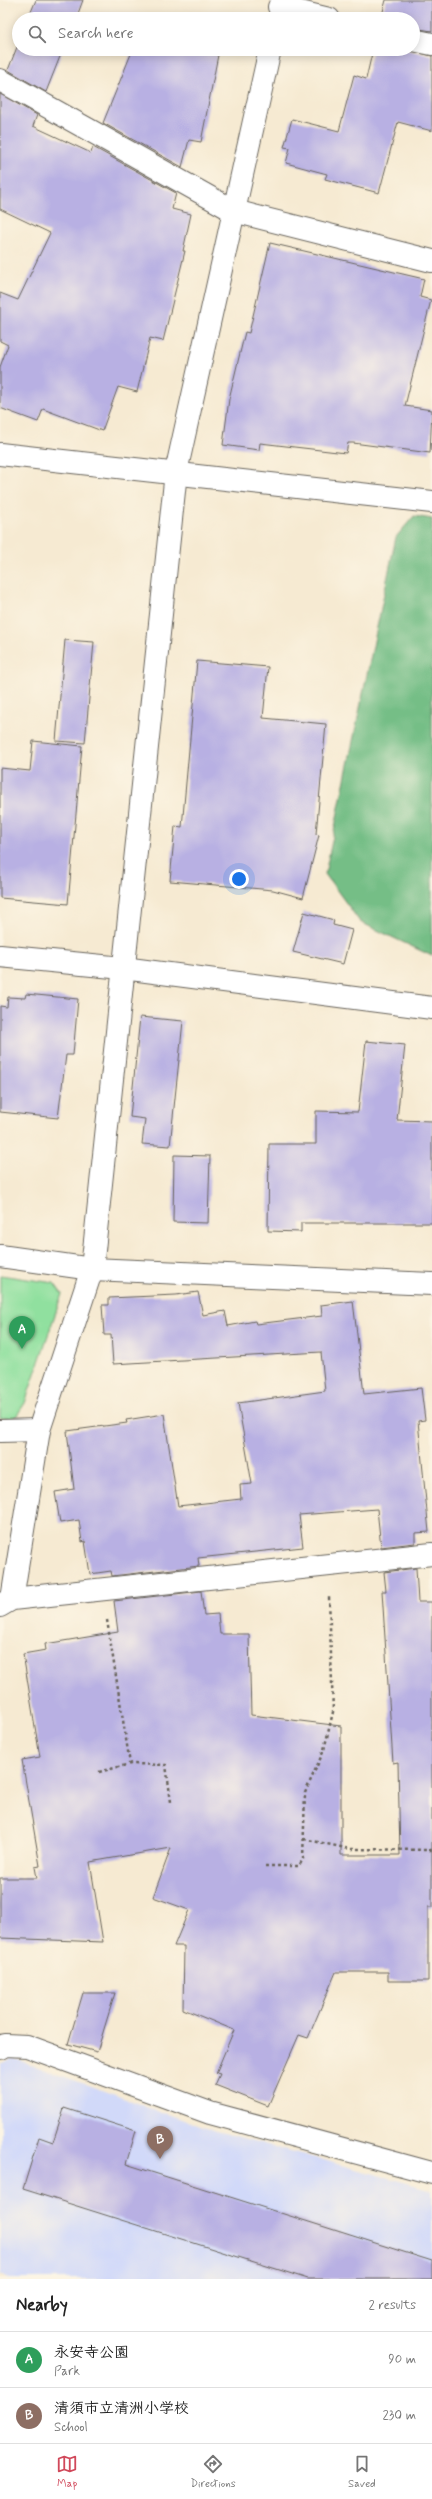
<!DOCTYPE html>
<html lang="en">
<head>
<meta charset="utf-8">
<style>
  body { margin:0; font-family:Mynerve,"Klee One",sans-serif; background:#f2f2f2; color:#222 }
  .you { position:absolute; left:239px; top:879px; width:14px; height:14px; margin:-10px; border:3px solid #fff; border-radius:50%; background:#1a73e8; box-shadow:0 0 0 6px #1a73e833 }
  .badge { display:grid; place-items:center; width:26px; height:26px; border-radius:50%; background:#d1495b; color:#fff; font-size:13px; font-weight:700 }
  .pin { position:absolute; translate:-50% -33px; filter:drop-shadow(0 1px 2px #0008) }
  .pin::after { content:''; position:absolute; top:21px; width:14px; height:12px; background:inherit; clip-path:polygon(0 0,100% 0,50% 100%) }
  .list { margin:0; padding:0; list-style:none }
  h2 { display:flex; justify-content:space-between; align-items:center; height:52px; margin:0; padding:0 16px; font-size:17px }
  h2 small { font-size:13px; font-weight:400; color:#767676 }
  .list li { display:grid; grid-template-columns:26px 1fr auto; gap:12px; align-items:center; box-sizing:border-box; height:56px; padding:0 16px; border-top:1px solid #e0e0e0 }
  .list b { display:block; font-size:15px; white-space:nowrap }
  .list p { margin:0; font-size:13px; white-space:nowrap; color:#767676 }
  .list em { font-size:13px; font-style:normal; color:#767676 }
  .icon { flex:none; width:22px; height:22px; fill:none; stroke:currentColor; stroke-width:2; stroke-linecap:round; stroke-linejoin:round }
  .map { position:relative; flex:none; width:432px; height:2279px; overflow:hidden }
  .search { position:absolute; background:#fff; box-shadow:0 2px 10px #0003; left:12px; right:12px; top:12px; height:44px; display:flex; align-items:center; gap:10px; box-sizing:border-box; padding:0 14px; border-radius:22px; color:#767676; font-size:15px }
  .sheet { height:164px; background:#fff }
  nav { display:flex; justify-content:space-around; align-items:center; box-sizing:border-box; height:56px; border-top:1px solid #e0e0e0; background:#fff; font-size:11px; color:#767676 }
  nav a { display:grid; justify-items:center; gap:2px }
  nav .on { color:#d1495b }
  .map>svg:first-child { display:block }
  .built { fill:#d1d9f9 }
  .green { fill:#90e09f; stroke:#567e5e }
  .forest { fill:#74be86; stroke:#486d51 }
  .building { fill:#b8b0e3 }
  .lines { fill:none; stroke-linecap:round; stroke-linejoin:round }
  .minor-casing { stroke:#68645c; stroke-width:24 }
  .path { stroke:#68645c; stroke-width:2.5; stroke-dasharray:3 3; stroke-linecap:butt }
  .minor { stroke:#fff; stroke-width:22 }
</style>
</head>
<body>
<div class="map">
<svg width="432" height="2279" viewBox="0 0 432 2279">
  <rect width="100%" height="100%" fill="#fcf5e5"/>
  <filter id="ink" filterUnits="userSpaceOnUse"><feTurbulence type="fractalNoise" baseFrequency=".025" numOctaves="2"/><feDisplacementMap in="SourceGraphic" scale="8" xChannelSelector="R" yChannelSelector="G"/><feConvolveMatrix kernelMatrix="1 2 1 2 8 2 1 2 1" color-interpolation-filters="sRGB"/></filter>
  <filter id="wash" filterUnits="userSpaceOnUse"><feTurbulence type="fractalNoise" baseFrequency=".012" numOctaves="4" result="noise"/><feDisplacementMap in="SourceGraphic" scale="16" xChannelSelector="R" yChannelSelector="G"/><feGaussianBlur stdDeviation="0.9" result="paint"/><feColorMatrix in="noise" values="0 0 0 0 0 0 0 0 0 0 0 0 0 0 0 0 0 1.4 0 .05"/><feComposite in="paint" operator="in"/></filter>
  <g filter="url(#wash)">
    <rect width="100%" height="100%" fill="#f6ead2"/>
    <path class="built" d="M13,2058L206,2128L432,2190V2279H8L0,2274V2064Z"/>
    <path class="green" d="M0,1275L54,1283L62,1294L25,1403L15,1418H0Z"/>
    <path class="forest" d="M414,516L432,519V956L360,922L325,874L396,537Z"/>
    <g id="blocks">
      <g class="building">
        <path d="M36,0H83L76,19H28Z"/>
        <path d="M386,0H432V31L413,28V19H381Z"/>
        <path d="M19,42V49H63L46,92L8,70Z"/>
        <path d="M133,49H188L218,55L201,142L189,140L182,167L103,123Z"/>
        <path d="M373,49H404L432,56V131L398,122L379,193L325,179L327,174L286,163L290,148L284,147L292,119L339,131L354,75L366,79Z"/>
        <path d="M0,94L37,115L33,126L91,153L93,147L176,193L172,209L191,214L183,251H185L163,341L150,338L137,392L118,387L102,431L43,409L38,422L0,408V367L8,345L0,341V293L18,300L50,233L0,209Z"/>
        <path d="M270,243L424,279L420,297L431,300L405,406L432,410L430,453L353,443H348L346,453L260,443L259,450L223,445L229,399L245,332L249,333Z"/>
        <path d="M65,640L94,642L85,743L56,741Z"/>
        <path d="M197,661L268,667L263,718L326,724L316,834L319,835L303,898L273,890L170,881L175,826L182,827Z"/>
        <path d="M33,741L82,746L68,904L0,898V768L30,771Z"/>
        <path d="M304,912L334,920L333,925L352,930L343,964L293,952Z"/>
        <path d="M26,994L78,999L73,1055H66L58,1118L0,1112V1006L7,1007L8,997L25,998Z"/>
        <path d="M140,1017L183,1021L170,1146L142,1144L145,1119L130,1117Z"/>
        <path d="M366,1041L405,1045L397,1120L432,1121V1223H301V1232L268,1231L269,1144H316V1111L358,1112Z"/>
        <path d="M174,1155L210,1156L208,1223L173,1222Z"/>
        <path d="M198,1292L203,1315L225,1311L228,1326L255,1321L256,1324L322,1316L321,1305L353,1301L364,1394L421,1388L425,1420L418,1421L429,1532L415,1533V1543L381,1547L377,1509L299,1515L303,1547L198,1558L199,1566L112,1576L111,1571L90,1574L85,1541L82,1542L79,1520L60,1523L55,1492L74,1489L67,1431L127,1423L126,1420L164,1414L178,1506L241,1499L240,1485L252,1484L238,1403L325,1391L321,1352L113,1364L111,1335H104L102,1305H109V1298L176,1295Z"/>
        <path d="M416,1568L418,1602H432V1907H428V1981H388V1972H336L308,2038L299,2035L268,2106L215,2085L220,2074L216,2073L234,2030L183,2009L184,1946H174L189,1910L153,1897L171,1848L90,1862L103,1942L0,1938V1878H37L35,1867L40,1866L22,1760L40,1757L23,1654L46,1650L45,1644L118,1632L114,1601L201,1591L204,1615L218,1614L220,1634H249L251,1715L341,1726V1855H400L398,1762L393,1763L382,1591H386L384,1572Z"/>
        <path d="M83,1993H115L97,2052L68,2044Z"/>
        <path d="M64,2108L136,2131L126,2164L432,2261V2279H308L23,2189L39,2137L53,2142Z"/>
      </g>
    </g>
  </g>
  <g filter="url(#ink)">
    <use href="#blocks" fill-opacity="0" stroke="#68645c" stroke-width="1"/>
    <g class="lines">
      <defs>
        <g id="minor">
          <path d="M279,7L329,19"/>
          <path d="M413,40L432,44"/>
          <path d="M0,80L234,211L432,261"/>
          <path d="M0,454L432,502"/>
          <path d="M0,956L123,968L432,1008"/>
          <path d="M0,1256L92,1269L432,1284"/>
          <path d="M0,1431L39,1430"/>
          <path d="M12,1599L39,1430L92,1269L176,472L270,49"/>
          <path d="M0,1606L12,1599L432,1554"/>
          <path d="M0,2048L5,2045L27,2046L210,2113L432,2173"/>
        </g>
      </defs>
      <use href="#minor" class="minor-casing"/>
      <g class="path">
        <path d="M107,1620L130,1764L166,1765L171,1802"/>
        <path d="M99,1772L130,1764"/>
        <path d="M304,1839L350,1849L432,1850"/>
        <path d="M265,1866H299L303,1859L305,1793L324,1750L333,1712L329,1597"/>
      </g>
      <use href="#minor" class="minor"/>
    </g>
  </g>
</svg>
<div class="you"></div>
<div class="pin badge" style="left:22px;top:1349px;background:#2e9e5b">A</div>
<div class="pin badge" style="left:160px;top:2159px;background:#8d6e63">B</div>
<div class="search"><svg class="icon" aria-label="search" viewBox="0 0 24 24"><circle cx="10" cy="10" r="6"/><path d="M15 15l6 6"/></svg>Search here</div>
</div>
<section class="sheet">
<h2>Nearby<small>2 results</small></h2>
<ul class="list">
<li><span class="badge" style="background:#2e9e5b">A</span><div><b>永安寺公園</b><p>Park</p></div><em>90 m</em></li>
<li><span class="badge" style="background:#8d6e63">B</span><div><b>清須市立清洲小学校</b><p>School</p></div><em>230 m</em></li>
</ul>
</section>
<nav>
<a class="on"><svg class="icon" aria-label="map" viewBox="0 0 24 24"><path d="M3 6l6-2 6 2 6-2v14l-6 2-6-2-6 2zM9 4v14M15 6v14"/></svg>Map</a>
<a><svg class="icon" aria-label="directions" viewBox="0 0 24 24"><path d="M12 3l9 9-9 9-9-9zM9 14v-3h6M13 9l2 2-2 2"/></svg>Directions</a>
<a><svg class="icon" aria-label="saved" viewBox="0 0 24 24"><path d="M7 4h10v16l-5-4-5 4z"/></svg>Saved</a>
</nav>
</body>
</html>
